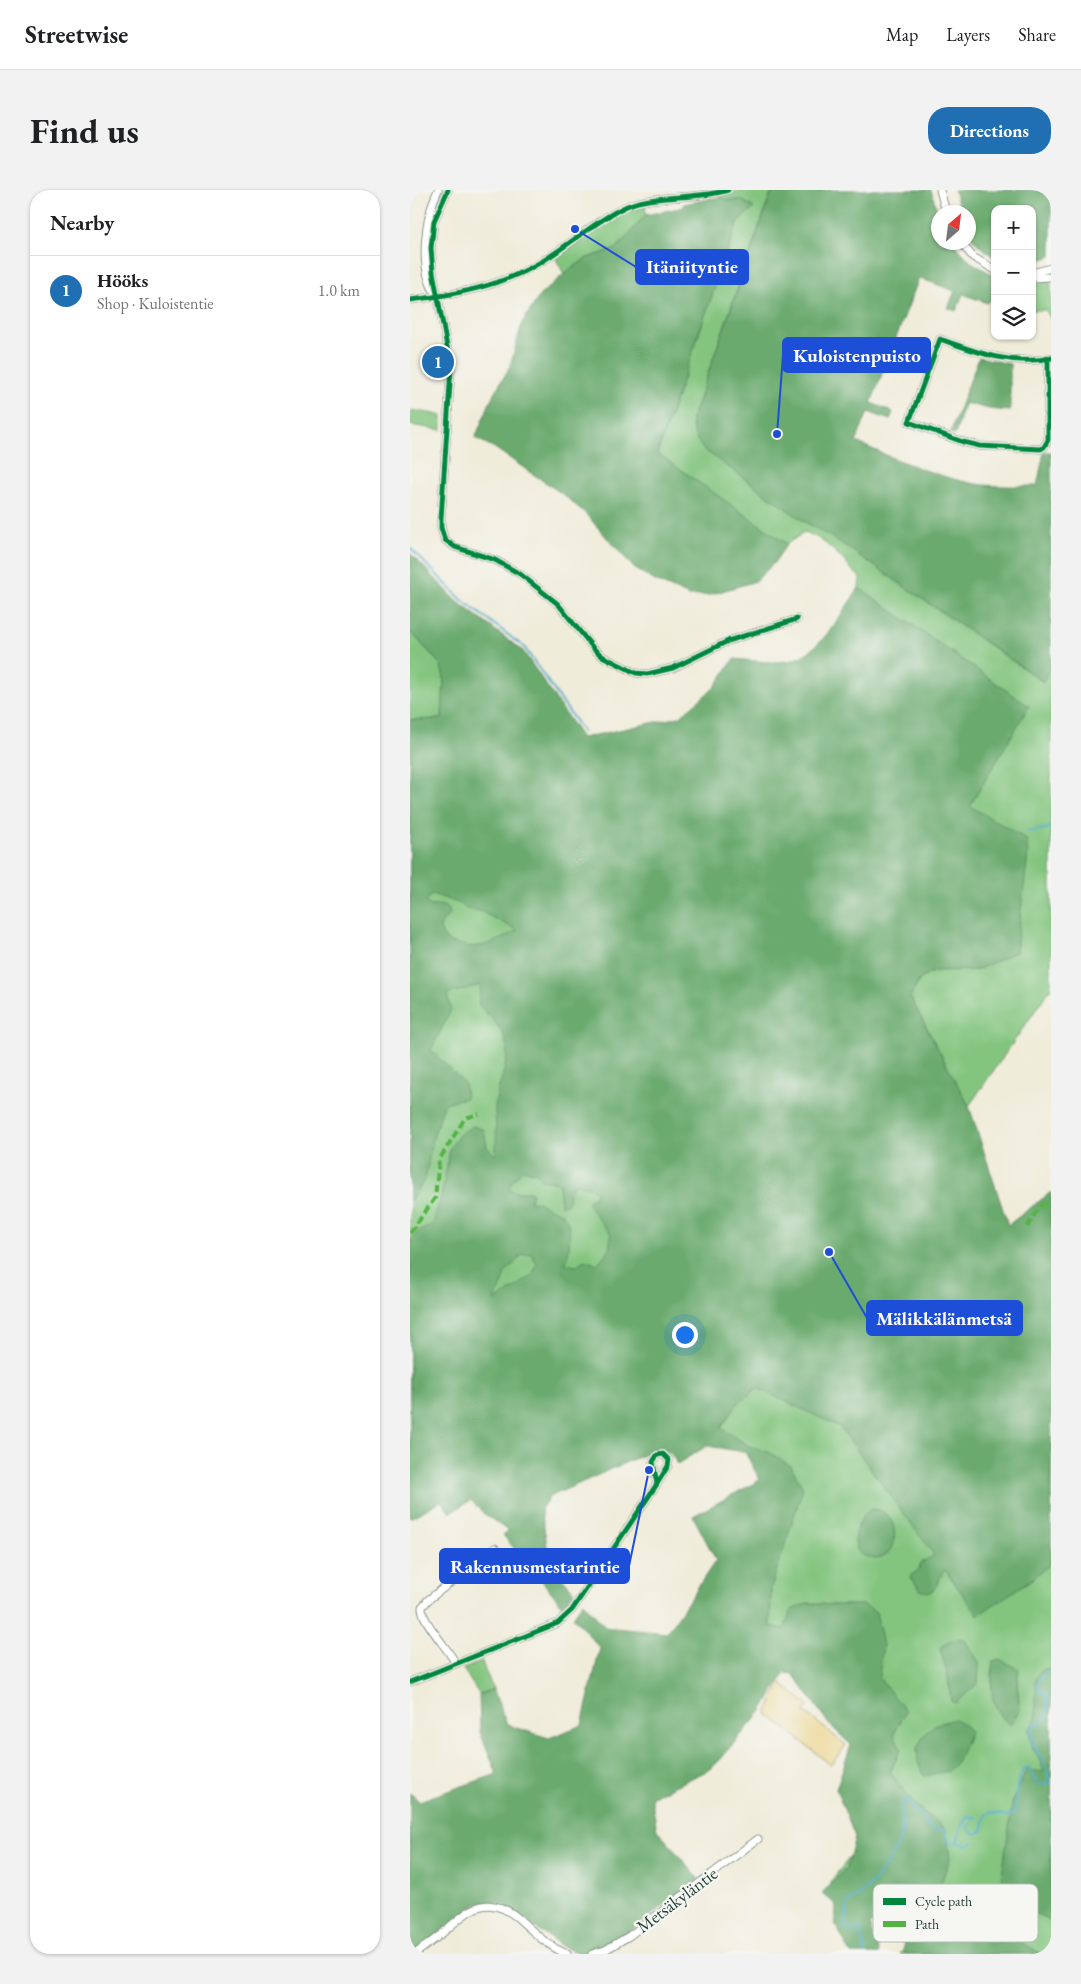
<!DOCTYPE html>
<html lang="en">
<head>
<meta charset="utf-8">
<style>
  body { margin:0; font-family:"EB Garamond",serif; background:#f2f2f2; color:#202124 }
  .controls { position:absolute; right:15px; top:15px; display:grid; overflow:hidden; border-radius:10px; box-shadow:0 1px 4px #0004 }
  .controls button { width:45px; height:45px; display:grid; place-items:center; padding:0; border:0; border-bottom:1px solid #e0e0e0; background:#fff; color:#202124; font:25px sans-serif }
  .compass { position:absolute; left:521px; top:15px; width:45px; height:45px; border-radius:50%; background:#fff; box-shadow:0 1px 4px #0004; rotate:28deg }
  .you { position:absolute; left:274px; top:1144px; width:18px; height:18px; margin:-12px; border:4px solid #fff; border-radius:50%; background:#1a73e8; box-shadow:0 0 0 8px #1a73e833 }
  .badge { display:grid; place-items:center; width:32px; height:32px; border-radius:50%; background:#1f6fb2; color:#fff; font-size:16px; font-weight:700 }
  .pin { position:absolute; translate:-50% -50%; border:2px solid #fff; box-shadow:0 1px 5px #0006 }
  .list { margin:0; padding:0; list-style:none }
  h2 { display:flex; justify-content:space-between; align-items:center; height:65px; margin:0; padding:0 20px; font-size:21px }
  h2 small { font-size:16px; font-weight:400; color:#757577 }
  .list li { display:grid; grid-template-columns:32px 1fr auto; gap:15px; align-items:center; box-sizing:border-box; height:70px; padding:0 20px; border-top:1px solid #e0e0e0 }
  .list b { display:block; font-size:19px; white-space:nowrap }
  .list p { margin:0; font-size:16px; white-space:nowrap; color:#757577 }
  .list em { font-size:16px; font-style:normal; color:#757577 }
  .icon { flex:none; width:28px; height:28px; fill:none; stroke:currentColor; stroke-width:2; stroke-linecap:round; stroke-linejoin:round }
  .map { position:relative; flex:none; width:641px; height:1764px; overflow:hidden; border-radius:20px }
  header { display:flex; align-items:center; gap:30px; box-sizing:border-box; height:70px; padding:0 25px; background:#fff; border-bottom:1px solid #e0e0e0 }
  header strong { font-size:24px }
  nav { display:flex; gap:28px; margin-inline-start:auto; font-size:18px }
  .intro { display:flex; align-items:center; justify-content:space-between; box-sizing:border-box; height:120px; padding:0 30px }
  h1 { margin:0; font-size:35px }
  .button { padding:12px 22px; border-radius:20px; background:#1f6fb2; color:#fff; font-size:18px; font-weight:700 }
  main { display:flex; gap:30px; padding:0 30px }
  aside { flex:1; background:#fff; border-radius:20px; box-shadow:0 1px 4px #0004 }
  .map>svg:first-child { display:block }
  .green { fill:#83c57f; stroke:#51815a; fill-rule:evenodd }
  .forest { fill:#6aaa6e; stroke:#447451; fill-rule:evenodd }
  .sand { fill:#eeda9e; stroke:#868c69 }
  .lines { fill:none; stroke-linecap:round; stroke-linejoin:round }
  .stream { stroke:#4eaccd; stroke-width:2 }
  .minor-casing { stroke:#889487; stroke-width:9 }
  .minor { stroke:#fff; stroke-width:7 }
  .quiet { stroke:#55b346; stroke-width:4; stroke-dasharray:8 4; stroke-linecap:butt }
  .cycleway-casing { stroke:#f6f6f2; stroke-width:8 }
  .cycleway { stroke:#00873e; stroke-width:5 }
  .labels { text-anchor:middle; stroke-width:4.5; stroke-linejoin:round; paint-order:stroke }
  .street-label { font-size:18px; fill:#1f3d34; stroke:#f6f6f2 }
  .key { fill:#f6f6f2; stroke:#b6beb9; stroke-width:1 }
  .key-label { font-size:14px; fill:#1f3d34 }
  .leader { fill:none; stroke:#1d4ed8; stroke-width:2 }
  .callout-dot { fill:#1d4ed8; stroke:#f6f6f2; stroke-width:2 }
  .callout { fill:#1d4ed8; stroke:#1d4ed8; stroke-width:2 }
  .callout-label { font-size:19px; text-anchor:middle; font-weight:bold; fill:#fff }
</style>
</head>
<body>
<header>
<strong>Streetwise</strong>
<nav><a>Map</a><a>Layers</a><a>Share</a></nav>
</header>
<div class="intro"><h1>Find us</h1><a class="button">Directions</a></div>
<main>
<aside>
<h2>Nearby<small></small></h2>
<ul class="list">
<li><span class="badge">1</span><div><b>Hööks</b><p>Shop · Kuloistentie</p></div><em>1.0 km</em></li>
</ul>
</aside>
<div class="map">
<svg width="641" height="1764" viewBox="0 0 641 1764">
  <rect width="100%" height="100%" fill="#f6f6f2"/>
  <filter id="ink" filterUnits="userSpaceOnUse"><feTurbulence type="fractalNoise" baseFrequency=".02" numOctaves="2"/><feDisplacementMap in="SourceGraphic" scale="10" xChannelSelector="R" yChannelSelector="G"/><feConvolveMatrix kernelMatrix="1 2 1 2 8 2 1 2 1" color-interpolation-filters="sRGB"/></filter>
  <filter id="wash" filterUnits="userSpaceOnUse"><feTurbulence type="fractalNoise" baseFrequency=".0096" numOctaves="4" result="noise"/><feDisplacementMap in="SourceGraphic" scale="20" xChannelSelector="R" yChannelSelector="G"/><feGaussianBlur stdDeviation="1.12" result="paint"/><feColorMatrix in="noise" values="0 0 0 0 0 0 0 0 0 0 0 0 0 0 0 0 0 1.4 0 .05"/><feComposite in="paint" operator="in"/></filter>
  <g filter="url(#wash)">
    <rect width="100%" height="100%" fill="#f0ecda"/>
    <g class="green">
      <path d="M331,0H365L360,5L282,229V237L392,330L431,353L633,492L641,472V798L559,916L553,905L596,1037L641,1006V1764H490L495,1757L494,1751L473,1742L460,1729L427,1714L420,1703V1692L493,1600L480,1582L491,1559L366,1458L100,1601L253,1468L386,1285L360,1263L337,1255L310,1238L327,1214L347,1198L38,1294L0,1316V584L552,470L449,398L450,388C434,372 416,348 394,342L377,354L247,264L328,31L344,18L332,10H317L310,7ZM516,780H567L524,781L510,789L500,807L541,884L493,812L505,787ZM361,1401L360,1436L374,1439L397,1413L421,1415H452L353,1446ZM553,1448L569,1472L568,1493L545,1513L541,1511L538,1486L530,1458ZM589,1469L609,1489L607,1495L610,1520Z"/>
      <path d="M235,15L236,25L206,59L177,68L154,84L146,69C173,48 202,24 235,15Z"/>
      <path d="M638,90L641,94V130L636,120H622V93Z"/>
      <path d="M0,220L32,225V240L0,235Z"/>
      <path d="M0,441L31,475L34,488L32,528L30,529L0,530Z"/>
      <path d="M72,1472L83,1499L69,1504L53,1479Z"/>
    </g>
    <g class="forest">
      <path d="M365,0H521L528,24V52L543,53L561,72L585,86V107L577,113L553,104L546,121L538,118L545,101L509,88L461,213L483,222L480,230L458,222L446,252C480,267 529,288 566,294C586,297 606,296 627,296L634,262H641V472L634,492L431,353L392,330L293,259C286,250 282,241 282,229L361,5Z"/>
      <path d="M544,0H641V66L622,73V19H585V67C576,62 561,51 558,40C557,35 558,28 558,22H551Z"/>
      <path d="M310,7L317,10H332L344,18L328,31L247,263L377,354L363,374L346,391L299,405L279,406L245,391L224,378L174,322L151,303L83,257L65,248L84,203L100,177L112,133L130,105L154,84L177,68L206,59L236,25L274,17V14Z"/>
      <path d="M569,167L600,174V221L579,219L555,213L545,245L540,243Z"/>
      <path d="M0,363L48,412L113,461L172,548L269,527L304,498L324,469C341,470 368,475 385,469C415,457 431,423 449,398L619,516L560,616L616,649L618,663L606,762L567,780L524,781L510,789L500,807L559,916L598,1035L641,1002V1373L622,1389L568,1425L535,1380C528,1387 529,1396 521,1402L511,1401L500,1386L508,1380L511,1373L524,1365L430,1237L347,1198L327,1214L311,1238L337,1255L360,1263L381,1276L393,1298L361,1398L360,1436L374,1439L381,1420L397,1413L421,1415H454L466,1422L473,1455L469,1488L496,1521L484,1544L491,1559L480,1582L505,1615L536,1639L540,1668L531,1693L539,1712L632,1764H495L493,1752L482,1748L464,1733L460,1734C461,1745 468,1753 469,1764H441L425,1734L426,1715L412,1703L437,1677L445,1647L426,1599L441,1555L419,1534L383,1484L375,1483L352,1521L301,1579L241,1607L247,1640L289,1689L219,1742L193,1758L172,1764L153,1757L94,1715L83,1712L66,1714L3,1764H0V1603L9,1611L87,1584L70,1542L69,1504L83,1499L97,1535L139,1548L172,1535L190,1458L163,1427L173,1412L195,1437L257,1443L306,1370L283,1326L350,1290L335,1262L297,1256L267,1274C262,1262 257,1259 244,1260L139,1307L131,1319L140,1374L164,1401L153,1416L93,1345L98,1341L73,1323L61,1310L40,1323L31,1311L0,1328V1054L6,1043L23,1034L33,998L40,958L50,944L63,936L74,940L77,957L85,965C88,950 85,935 85,919C86,892 105,870 93,844C88,833 75,823 68,814L71,795L37,804L41,820L21,860L54,893L56,908L35,913L24,944L15,989L0,1011V530L29,529L32,528L34,488L31,475L0,441ZM22,704L51,714L56,719L70,721L107,740C92,749 73,759 55,756C49,755 46,752 40,753C27,740 27,736 40,724L38,718L30,715L21,716L15,712ZM113,979L127,983L132,990L149,993L151,1016L158,1013L159,1001L164,994L180,997L187,1003L177,1012L189,1030L201,1044L199,1060L187,1074L174,1070L166,1076L156,1074C159,1060 165,1029 149,1022C141,1018 135,1018 128,1011L120,1012L122,1002H104L99,998L103,990ZM121,1064L127,1074L122,1086L85,1111C87,1101 95,1095 94,1084L112,1065Z"/>
      <path d="M462,1319C495,1319 491,1380 455,1366C439,1360 446,1337 453,1326C455,1323 459,1321 462,1319Z"/>
      <path d="M553,1448L569,1472L568,1493L545,1513L541,1511L538,1486L530,1458L542,1450Z"/>
      <path d="M589,1469L609,1479L607,1495L610,1520L600,1535C578,1515 581,1499 583,1471Z"/>
      <path d="M641,1478V1731L589,1705L603,1609L616,1580L634,1582L629,1569L622,1557L619,1539L626,1528V1488L632,1480Z"/>
      <path d="M545,1529L556,1536L560,1542L547,1572L538,1581L514,1586L508,1572L507,1558L513,1547L524,1535Z"/>
    </g>
    <path class="sand" d="M370,1493L398,1515L394,1522L436,1555L421,1575L357,1524Z"/>
    <g class="lines">
      <g class="stream">
        <path d="M0,358L51,409L114,457L173,542"/>
        <path d="M616,642L641,638"/>
        <path d="M548,1652L558,1656L563,1652"/>
        <path d="M456,1764L449,1738H446L443,1741L435,1737L438,1712C460,1702 489,1663 492,1639C493,1630 489,1622 492,1612L499,1609L504,1620L512,1627L518,1636L523,1640H533L536,1642L539,1652L541,1654L547,1652L550,1640L557,1626L566,1627L558,1637L561,1642L565,1644L572,1641L576,1625L581,1622L597,1626L604,1623C608,1604 603,1598 614,1578H619L622,1581C623,1592 628,1596 639,1593C641,1573 613,1554 624,1533C627,1533 630,1533 632,1532C640,1528 638,1506 634,1501L630,1502L627,1497C629,1490 632,1482 641,1481"/>
      </g>
    </g>
  </g>
  <g filter="url(#ink)">
    <g class="lines">
      <defs>
        <g id="minor">
          <path d="M38,0L24,31L21,58L23,82L41,178L31,329V338L35,350L45,357L85,370L110,384L148,414L184,459L192,466L226,483L237,484L263,478L318,451L387,429"/>
          <path d="M530,0L536,22"/>
          <path d="M550,52L563,67L585,80"/>
          <path d="M622,83L641,78"/>
          <path d="M622,88L641,87"/>
          <path d="M26,104C8,79 15,27 28,0"/>
          <path d="M0,110C46,105 91,96 131,72C160,55 186,30 217,16C244,4 287,10 318,0"/>
          <path d="M638,169V250L634,257L631,259L570,256L553,252L499,232L530,149C566,162 602,176 641,168"/>
          <path d="M46,1474C39,1459 11,1431 12,1417L18,1410L85,1358"/>
          <path d="M0,1492L148,1433L162,1420L247,1294L258,1276L259,1270L253,1264L247,1265L243,1272L247,1294"/>
          <path d="M5,1764C15,1756 26,1749 35,1741C61,1718 77,1703 108,1728C124,1742 137,1756 157,1764"/>
          <path d="M182,1764L195,1760L219,1746L348,1649"/>
        </g>
      </defs>
      <use href="#minor" class="minor-casing"/>
      <use href="#minor" class="minor"/>
      <g class="quiet">
        <path d="M617,1037L628,1019L641,1009"/>
        <path d="M0,1043L25,1008L29,970L55,928L69,924"/>
      </g>
      <defs>
        <g id="cycleway">
          <path d="M38,0L24,31L21,58L23,82L41,178L31,329V338L35,350L45,357L85,370L110,384L148,414L184,459L192,466L226,483L237,484L263,478L318,451L387,429"/>
          <path d="M0,110C46,105 91,96 131,72C160,55 186,30 217,16C244,4 287,10 318,0"/>
          <path d="M638,169V250L634,257L631,259L570,256L553,252L499,232L530,149C566,162 602,176 641,168"/>
          <path d="M0,1492L148,1433L162,1420L247,1294L258,1276L259,1270L253,1264L247,1265L243,1272L247,1294"/>
        </g>
      </defs>
      <use href="#cycleway" class="cycleway-casing"/>
      <use href="#cycleway" class="cycleway"/>
    </g>
  </g>
  <g class="labels">
    <g class="street-label">
      <text transform="translate(267 1710) rotate(-37)" y="6">Metsäkyläntie</text>
    </g>
  </g>
  <rect x="463" y="1694" width="165" height="58" rx="8" class="key"/>
  <rect x="473" y="1708" width="23" height="7" fill="#00873e"/>
  <rect x="473" y="1731" width="23" height="6" fill="#55b346"/>
  <g class="key-label">
    <text x="505" y="1716">Cycle path</text>
    <text x="505" y="1739">Path</text>
  </g>
  <path class="leader" d="M165 39L226 77M367 244L373 165M419 1062L457 1128M239 1280L219 1376"/>
  <g class="callout-dot">
    <circle cx="165" cy="39" r="5"/>
    <circle cx="367" cy="244" r="5"/>
    <circle cx="419" cy="1062" r="5"/>
    <circle cx="239" cy="1280" r="5"/>
  </g>
  <g class="callout">
    <rect x="226" y="60" width="112" height="34" rx="5"/>
    <rect x="373" y="148" width="147" height="34" rx="5"/>
    <rect x="457" y="1111" width="155" height="34" rx="5"/>
    <rect x="30" y="1359" width="189" height="34" rx="5"/>
  </g>
  <g class="callout-label">
    <text x="282" y="83">Itäniityntie</text>
    <text x="447" y="172">Kuloistenpuisto</text>
    <text x="534" y="1135">Mälikkälänmetsä</text>
    <text x="125" y="1383">Rakennusmestarintie</text>
  </g>
</svg>
<div class="controls">
<button>+</button>
<button>−</button>
<button><svg class="icon" aria-label="layers" viewBox="0 0 24 24"><path d="M12 4l9 5-9 5-9-5zM3 14l9 5 9-5"/></svg></button>
</div>
<svg class="compass" viewBox="-18 -18 36 36"><path d="M0-13l5 13h-10z" fill="#e53935"/><path d="M0 13l5-13h-10z" fill="#757577"/></svg>
<div class="you"></div>
<div class="pin badge" style="left:28px;top:172px">1</div>
</div>
</main>
</body>
</html>
